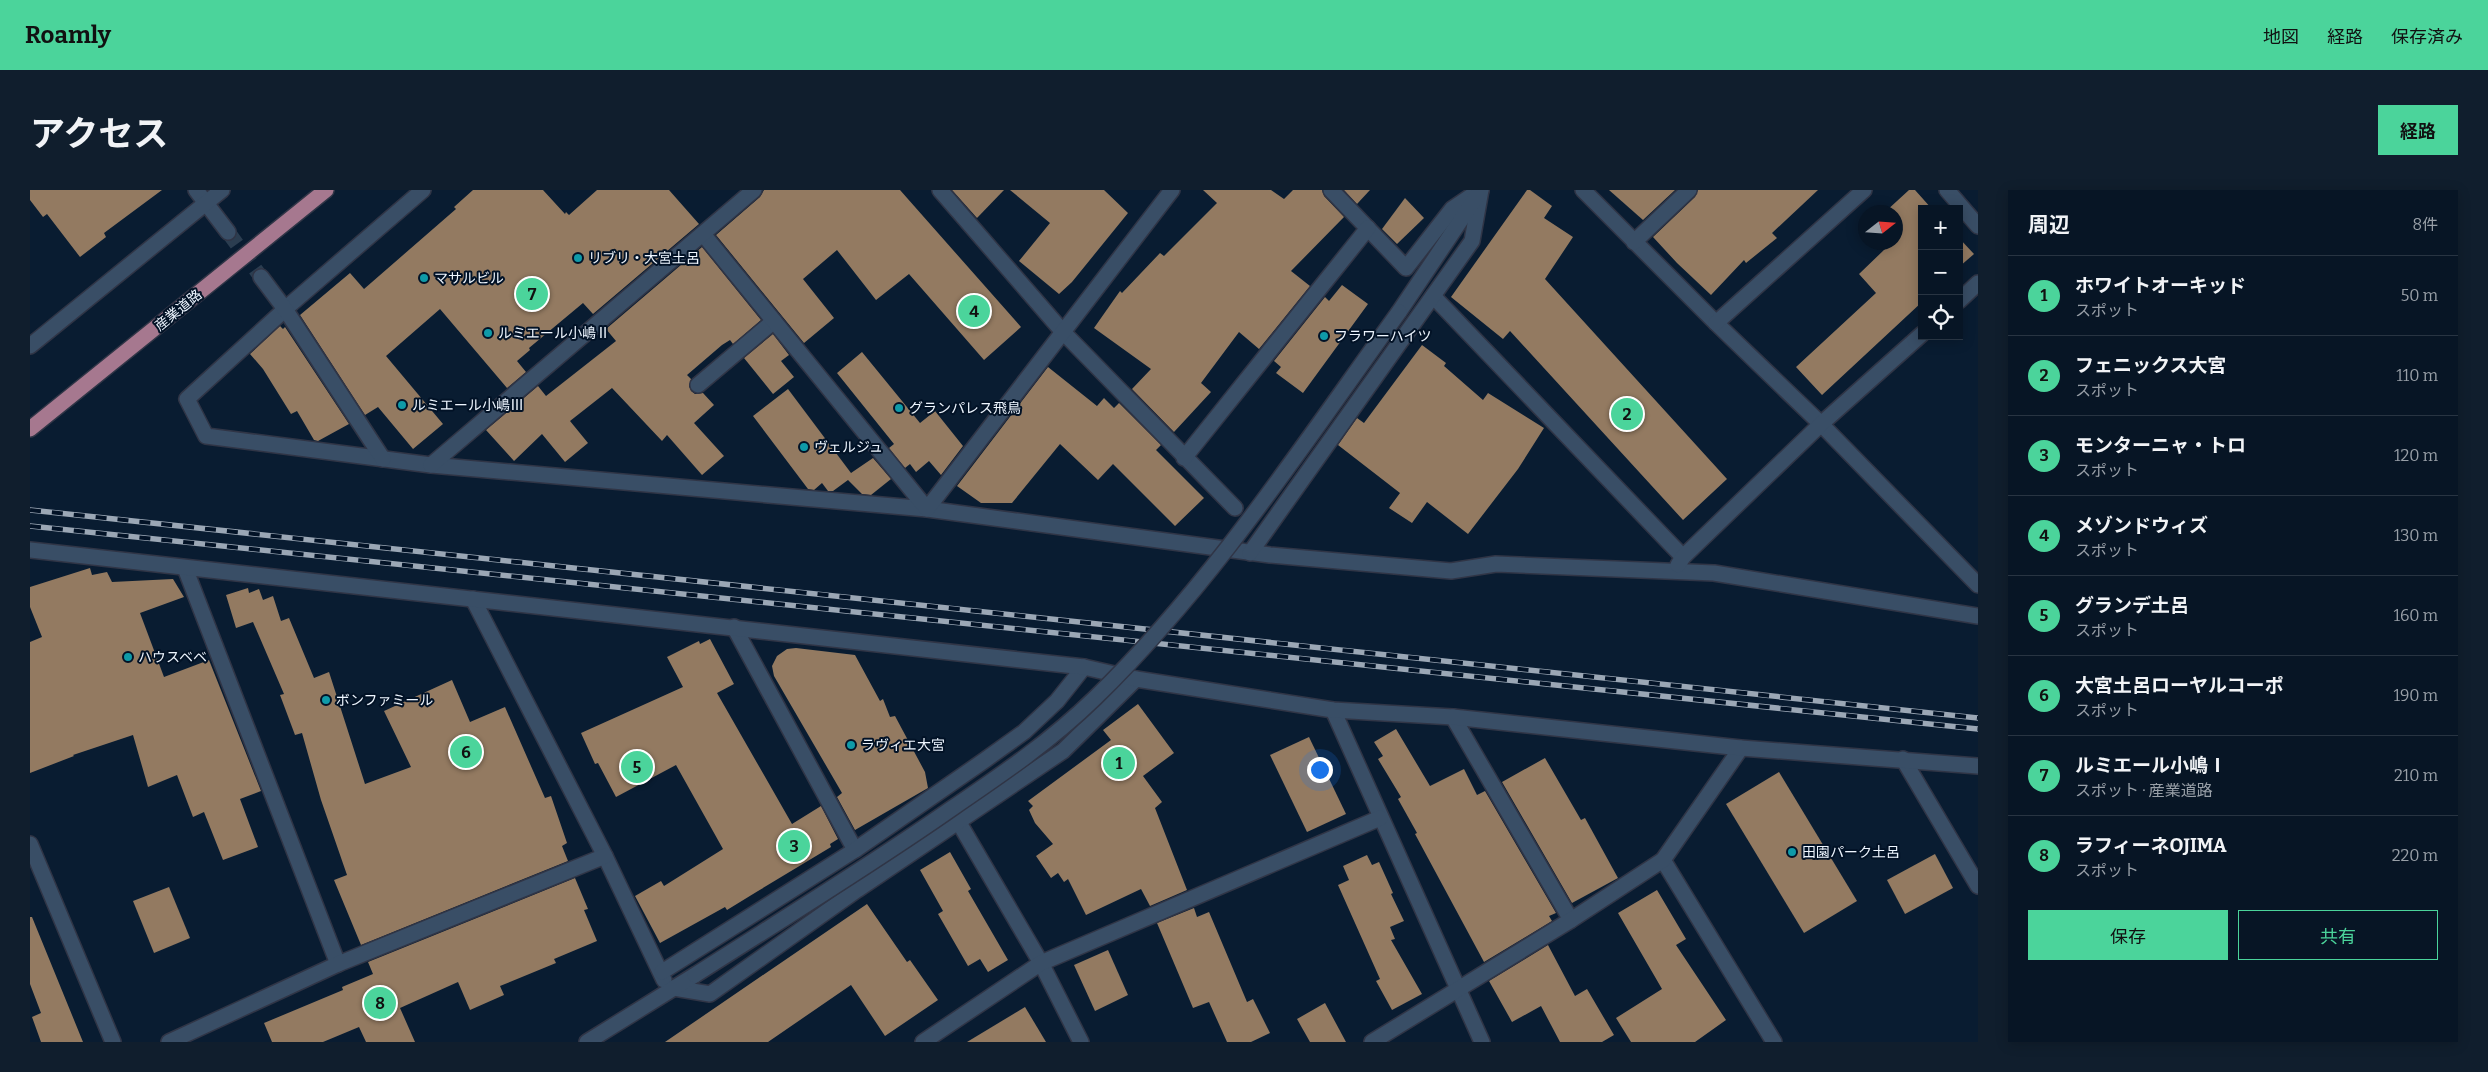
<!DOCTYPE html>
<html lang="ja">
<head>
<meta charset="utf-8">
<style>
  body { margin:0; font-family:Bitter,"Noto Sans JP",serif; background:#101e2d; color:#f1f3f6 }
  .controls { position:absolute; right:15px; top:15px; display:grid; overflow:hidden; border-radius:0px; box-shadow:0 2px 12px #0003 }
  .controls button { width:45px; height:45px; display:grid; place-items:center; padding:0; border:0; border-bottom:1px solid #283442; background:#071525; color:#f1f3f6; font:25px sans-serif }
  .compass { position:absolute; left:1828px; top:15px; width:45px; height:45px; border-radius:50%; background:#071525; box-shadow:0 2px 12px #0003; rotate:73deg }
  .you { position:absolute; left:1289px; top:579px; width:18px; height:18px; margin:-12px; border:4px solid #fff; border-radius:50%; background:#1a73e8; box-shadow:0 0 0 8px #1a73e833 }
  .badge { display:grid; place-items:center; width:32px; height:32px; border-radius:50%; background:#4bd49b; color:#111; font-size:16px; font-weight:700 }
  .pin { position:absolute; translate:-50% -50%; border:2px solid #fff; box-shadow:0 1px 5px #0006 }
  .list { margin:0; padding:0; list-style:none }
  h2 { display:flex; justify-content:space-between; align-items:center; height:65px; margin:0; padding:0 20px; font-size:21px }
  h2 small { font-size:16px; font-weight:400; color:#989fa7 }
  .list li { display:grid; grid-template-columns:32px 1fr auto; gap:15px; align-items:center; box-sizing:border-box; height:80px; padding:0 20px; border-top:1px solid #283442 }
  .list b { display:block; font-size:19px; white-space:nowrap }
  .list p { margin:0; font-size:16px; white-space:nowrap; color:#989fa7 }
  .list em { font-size:16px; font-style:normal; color:#989fa7 }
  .actions { display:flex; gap:10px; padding:15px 20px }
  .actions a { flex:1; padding:11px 0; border:1px solid #4bd49b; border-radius:0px; text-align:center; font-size:18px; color:#4bd49b }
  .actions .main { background:#4bd49b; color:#111 }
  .icon { flex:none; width:28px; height:28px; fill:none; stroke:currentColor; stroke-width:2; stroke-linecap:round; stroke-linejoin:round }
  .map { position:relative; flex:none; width:1948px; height:852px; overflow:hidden; border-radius:0px }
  header { display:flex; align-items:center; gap:30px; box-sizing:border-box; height:70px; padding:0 25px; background:#4bd49b; color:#111 }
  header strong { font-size:24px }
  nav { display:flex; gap:28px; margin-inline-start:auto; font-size:18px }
  .intro { display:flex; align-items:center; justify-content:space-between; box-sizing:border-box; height:120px; padding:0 30px }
  h1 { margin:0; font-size:35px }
  .button { padding:12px 22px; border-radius:0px; background:#4bd49b; color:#111; font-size:18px; font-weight:700 }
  main { display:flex; gap:30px; padding:0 30px }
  aside { flex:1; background:#071525; border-radius:0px; box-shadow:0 2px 12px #0003 }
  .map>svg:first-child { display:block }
  .building { fill:#937a61 }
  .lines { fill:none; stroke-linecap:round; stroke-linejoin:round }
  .minor-tunnel { stroke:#2b3d50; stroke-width:15; stroke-dasharray:15 8; stroke-linecap:butt }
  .service-casing { stroke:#303546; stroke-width:18 }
  .minor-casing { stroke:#303546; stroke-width:18 }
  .tertiary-casing { stroke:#303546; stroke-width:18 }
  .primary-casing { stroke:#303546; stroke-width:18 }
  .service { stroke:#394e66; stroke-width:15 }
  .minor { stroke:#394e66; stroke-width:15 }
  .tertiary { stroke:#394e66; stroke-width:15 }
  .primary { stroke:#a6788f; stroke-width:15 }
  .rail-casing { stroke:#9ba7b5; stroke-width:5.5 }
  .rail { stroke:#021226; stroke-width:4; stroke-dasharray:11; stroke-linecap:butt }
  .tertiary-bridge-casing { stroke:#303546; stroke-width:18; stroke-linecap:butt }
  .tertiary-bridge { stroke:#394e66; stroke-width:15 }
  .culture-dot { fill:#0f9aa8; stroke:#021226; stroke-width:2 }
  .labels { text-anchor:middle; stroke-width:4; stroke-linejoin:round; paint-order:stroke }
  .poi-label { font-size:14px; fill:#eef6ff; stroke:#021226; text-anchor:start }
  .street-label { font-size:14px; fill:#eef6ff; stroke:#021226 }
</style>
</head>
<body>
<header>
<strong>Roamly</strong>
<nav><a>地図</a><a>経路</a><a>保存済み</a></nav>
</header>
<div class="intro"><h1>アクセス</h1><a class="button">経路</a></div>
<main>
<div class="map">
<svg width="1948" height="852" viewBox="0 0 1948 852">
  <rect width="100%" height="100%" fill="#091c31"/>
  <g class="building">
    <path d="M0,0H132L74,43L76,47L50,67L17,24L13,27L0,10Z"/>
    <path d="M443,0H513L535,24L536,22L539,25L567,0H639L669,34L563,124L553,113L499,158L500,160L487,171L496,182L477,198L410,119L356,166L413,234L383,259L348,217L335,225L270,125L320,83L334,99L426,19L424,17Z"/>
    <path d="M734,0H870L991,137L954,170L879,84L846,110L807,60L773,89L804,128L774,153L686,45L730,7Z"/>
    <path d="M922,0H974L947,28Z"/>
    <path d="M980,0H1074L1098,23L1042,92L1029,104L989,71L1020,33Z"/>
    <path d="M1173,0H1241L1254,9L1263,0H1292L1294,6L1314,27L1261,81L1280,96L1229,159L1209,142L1171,193L1181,202L1144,242L1102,199L1121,179L1064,138L1090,101L1092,103L1130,63L1134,66L1187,13Z"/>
    <path d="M1314,0H1340L1327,14Z"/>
    <path d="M1497,0H1500L1522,16L1514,28L1543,47L1515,89L1697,289L1653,330L1480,141L1473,149L1421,107Z"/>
    <path d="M1579,0H1645L1613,30Z"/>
    <path d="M1668,0H1788L1742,43L1747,48L1716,73L1714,70L1681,105L1647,73L1623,47L1665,7Z"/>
    <path d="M1879,0H1885L1902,19H1892V112L1792,205L1766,177L1846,103L1829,84L1855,59L1849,52H1866V22H1855Z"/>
    <path d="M1375,8L1394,28L1367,54L1352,39Z"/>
    <path d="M1929,48L1944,64L1929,77Z"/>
    <path d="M672,57L731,130L703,154L700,150L692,155L657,185L661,189L659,196L661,201L665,204L673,203L684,215L664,233L694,266L672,285L637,245L632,251L582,198L540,231L558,253L535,272L512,244L484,271L456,240L508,196L516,206L586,151L576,139Z"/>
    <path d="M1312,95L1338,114L1273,203L1246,183L1251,177L1244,171L1295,107L1299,111Z"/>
    <path d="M250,136L253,139L255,137L319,234L288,251L284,250L267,221L261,224L233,179L220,164Z"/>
    <path d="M743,144L759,165L751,171L764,187L743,204L714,168Z"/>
    <path d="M1392,155L1416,173L1414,176L1453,210L1458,203L1514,238L1488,279L1438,344L1397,312L1382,333L1359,318L1370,303L1308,255L1327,228L1334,233Z"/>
    <path d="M832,162L890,233L905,221L933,256L911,285L899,271L886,282L880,274L875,278L859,258L864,254L807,183Z"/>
    <path d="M1018,177L1067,216L1074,208L1084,218L1089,213L1131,255L1126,260L1174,308L1145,336L1083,274L1068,290L1030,254L982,313H951L927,296Z"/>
    <path d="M758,199L821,283L843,268L861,289L841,305L832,304L818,290L803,301H798L792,293L784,300L778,299L723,226Z"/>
    <path d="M60,378L62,385L77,382L82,392L143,389L154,407L110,423L134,487L179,470L231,601L210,609L228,657L193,670L174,622L163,627L147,585L118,597L103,545L43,565L44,566L0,583V452L12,447L0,417V397Z"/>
    <path d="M218,398L219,403L229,399L233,410L243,406L251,431L259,428L284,488L299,482L335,594L381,577L354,521L422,490L440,532L475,517L515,608L521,606L537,653L532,656L538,671L331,755L304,690L317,685L291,610L272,543L265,545L250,505L254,504L223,432L206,438L196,405Z"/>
    <path d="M680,449L704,494L687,503L762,634L791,616L808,649L800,654L801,657L728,701L697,720L695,717L630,753L605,706L631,691L634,696L693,659L646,575L586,607L568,573L565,574L551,543L653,497L637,467L669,451L670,454Z"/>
    <path d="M766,458L825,465L850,511L853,509L860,527L865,526L895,582L898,598L825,640L807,607L812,603L744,486L742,476L747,466L757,459Z"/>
    <path d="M1108,514L1144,563L1113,586L1132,612L1125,618L1157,700L1120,716L1111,699L1056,725L1038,689L1034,692L1028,683L1021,688L1006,666L1023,654L1005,633L999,620L1003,616L998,611L1081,550L1073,540Z"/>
    <path d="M1366,539L1400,596L1434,579L1447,605L1455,601L1526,723L1519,726L1522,731L1454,772L1385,644L1387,643L1368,609L1371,607L1348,569L1353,566L1344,552Z"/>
    <path d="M1279,547L1316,624L1277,642L1240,565Z"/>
    <path d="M1515,568L1551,630L1555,628L1588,688L1542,713L1472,592Z"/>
    <path d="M1749,582L1827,711L1774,743L1696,614Z"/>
    <path d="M920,662L941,699L938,701L978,770L958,782L950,769L938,776L908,724L913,721L890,680Z"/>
    <path d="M1905,664L1923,698L1875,724L1857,690Z"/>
    <path d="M1337,665L1342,675L1349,672L1363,703L1361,704L1374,731L1360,737L1365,749L1361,750L1392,804L1362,820L1346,791L1350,789L1308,695L1319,690L1313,676Z"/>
    <path d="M545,688L558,719L554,720L567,751L524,769L526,773L470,796L474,805L440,820L428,792L370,818L385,852H336L329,837L293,852H242L234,833L313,800L312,797L343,784L338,772Z"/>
    <path d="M139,697L160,748L124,763L103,711Z"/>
    <path d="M1627,700L1656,749L1646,755L1696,830L1665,852H1601L1586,828L1632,799L1588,723Z"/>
    <path d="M837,714L877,772L880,770L908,810L855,846L821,795L738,852H635Z"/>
    <path d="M1164,718L1167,727L1179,722L1217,812L1223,809L1240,843L1221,852H1197L1179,812L1163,818L1127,733Z"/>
    <path d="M0,727H2L53,852H11L2,827L11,823L0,794Z"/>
    <path d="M1518,755L1545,806L1557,799L1584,845L1572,852H1530L1511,816L1482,832L1459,791Z"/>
    <path d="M1078,760L1098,805L1065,821L1044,775Z"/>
    <path d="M1295,813L1316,852H1280L1267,829Z"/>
    <path d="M995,817L1016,852H937Z"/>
  </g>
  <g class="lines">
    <path class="minor-tunnel" d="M198,42L231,87"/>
    <defs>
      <path id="service" d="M668,195L744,131"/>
      <g id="minor">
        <path d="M166,0L198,42"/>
        <path d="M393,0L262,113L157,209L176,246L401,275L897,319L1240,365L1421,381L1466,374L1684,383L1948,426"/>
        <path d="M910,0L1033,142L1205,318"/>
        <path d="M1301,0L1376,78L1422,19L1450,0"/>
        <path d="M1553,0L1686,133L1791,234L1948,395"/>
        <path d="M1917,0L1948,36"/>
        <path d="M673,44L897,319L1142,0"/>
        <path d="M1604,52L1659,0"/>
        <path d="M231,87L255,119L353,269"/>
        <path d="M1403,106L1653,367"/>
        <path d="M1929,111L1948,93"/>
        <path d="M1686,133L1834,0"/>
        <path d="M0,156L192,0"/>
        <path d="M1154,268L1338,38"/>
        <path d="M401,275L724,0"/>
        <path d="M1220,363L1442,51L1451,0"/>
        <path d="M1648,375L1653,367L1791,234L1892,144"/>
        <path d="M155,378L308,774"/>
        <path d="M443,409L575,666L634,790"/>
        <path d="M704,437L825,660"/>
        <path d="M1303,520L1452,852"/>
        <path d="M1423,527L1541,730"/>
        <path d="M1873,569L1948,696"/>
        <path d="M928,631L1011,773L1051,852"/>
        <path d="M0,654L83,852"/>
        <path d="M1633,670L1744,852"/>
        <path d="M632,782L825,660L955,570L994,542L1027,511L1054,477"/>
        <path d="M644,798L680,804L827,700L1033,561L1106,489"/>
        <path d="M139,852L308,774L575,666"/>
        <path d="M893,852L1011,773L1350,628"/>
        <path d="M1342,852L1541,730L1633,670L1711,558"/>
      </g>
      <g id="tertiary">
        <path d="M1369,122L1451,0"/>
        <path d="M0,360L1054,477L1106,489L1303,520L1423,527L1711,558L1948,576"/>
        <path d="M557,852L665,785"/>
      </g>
      <path id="primary" d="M0,239L296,0"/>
    </defs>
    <use href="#service" class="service-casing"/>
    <use href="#minor" class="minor-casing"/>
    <use href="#tertiary" class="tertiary-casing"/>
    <use href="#primary" class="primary-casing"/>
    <use href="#service" class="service"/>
    <use href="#minor" class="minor"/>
    <use href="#tertiary" class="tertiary"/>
    <use href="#primary" class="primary"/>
    <defs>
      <g id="rail">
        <path d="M0,320L1948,528"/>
        <path d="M0,336L1948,539"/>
      </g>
    </defs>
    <use href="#rail" class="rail-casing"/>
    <use href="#rail" class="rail"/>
    <defs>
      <path id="tertiary-bridge" d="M665,785C751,730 838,677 921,619C971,585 1021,551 1065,508C1182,394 1273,255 1369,122"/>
    </defs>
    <use href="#tertiary-bridge" class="tertiary-bridge-casing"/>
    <use href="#tertiary-bridge" class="tertiary-bridge"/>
  </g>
  <g class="culture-dot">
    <circle cx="548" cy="68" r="5"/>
    <circle cx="394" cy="88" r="5"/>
    <circle cx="458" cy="143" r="5"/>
    <circle cx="1294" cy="146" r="5"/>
    <circle cx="372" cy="215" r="5"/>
    <circle cx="869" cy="218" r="5"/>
    <circle cx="774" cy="257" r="5"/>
    <circle cx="98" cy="467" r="5"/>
    <circle cx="296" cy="510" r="5"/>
    <circle cx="821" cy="555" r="5"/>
    <circle cx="1762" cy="662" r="5"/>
  </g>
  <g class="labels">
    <g class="poi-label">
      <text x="558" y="73">リブリ・大宮土呂</text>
      <text x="404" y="93">マサルビル</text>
      <text x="468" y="148">ルミエール小嶋Ⅱ</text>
      <text x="1304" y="151">フラワーハイツ</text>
      <text x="382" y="220">ルミエール小嶋Ⅲ</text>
      <text x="879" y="223">グランパレス飛鳥</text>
      <text x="784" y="262">ヴェルジュ</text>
      <text x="108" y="472">ハウスベベ</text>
      <text x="306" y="515">ボンファミール</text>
      <text x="831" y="560">ラヴィエ大宮</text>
      <text x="1772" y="667">田園パーク土呂</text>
    </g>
    <g class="street-label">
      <text transform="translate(148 120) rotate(-39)" y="5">産業道路</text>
    </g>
  </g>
</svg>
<div class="controls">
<button>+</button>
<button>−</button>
<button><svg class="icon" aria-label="locate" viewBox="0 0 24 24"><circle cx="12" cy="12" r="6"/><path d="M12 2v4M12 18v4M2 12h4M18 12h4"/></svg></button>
</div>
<svg class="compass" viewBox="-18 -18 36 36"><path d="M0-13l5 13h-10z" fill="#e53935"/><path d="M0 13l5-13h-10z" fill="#989fa7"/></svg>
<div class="you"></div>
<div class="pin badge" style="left:1089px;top:573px">1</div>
<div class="pin badge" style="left:1597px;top:224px">2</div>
<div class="pin badge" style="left:764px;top:656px">3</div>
<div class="pin badge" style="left:944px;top:121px">4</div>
<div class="pin badge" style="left:607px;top:577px">5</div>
<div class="pin badge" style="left:436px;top:562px">6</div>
<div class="pin badge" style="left:502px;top:104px">7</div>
<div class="pin badge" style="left:350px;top:813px">8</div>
</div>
<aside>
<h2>周辺<small>8件</small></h2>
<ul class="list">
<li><span class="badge">1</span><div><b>ホワイトオーキッド</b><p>スポット</p></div><em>50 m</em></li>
<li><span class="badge">2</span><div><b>フェニックス大宮</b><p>スポット</p></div><em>110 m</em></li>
<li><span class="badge">3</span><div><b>モンターニャ・トロ</b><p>スポット</p></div><em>120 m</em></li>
<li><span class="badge">4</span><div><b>メゾンドウィズ</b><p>スポット</p></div><em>130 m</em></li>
<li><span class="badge">5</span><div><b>グランデ土呂</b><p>スポット</p></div><em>160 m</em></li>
<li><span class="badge">6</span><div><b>大宮土呂ローヤルコーポ</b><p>スポット</p></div><em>190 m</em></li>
<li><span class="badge">7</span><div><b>ルミエール小嶋Ⅰ</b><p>スポット · 産業道路</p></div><em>210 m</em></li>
<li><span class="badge">8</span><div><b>ラフィーネOJIMA</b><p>スポット</p></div><em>220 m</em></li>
</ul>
<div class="actions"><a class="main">保存</a><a>共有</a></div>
</aside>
</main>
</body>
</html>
